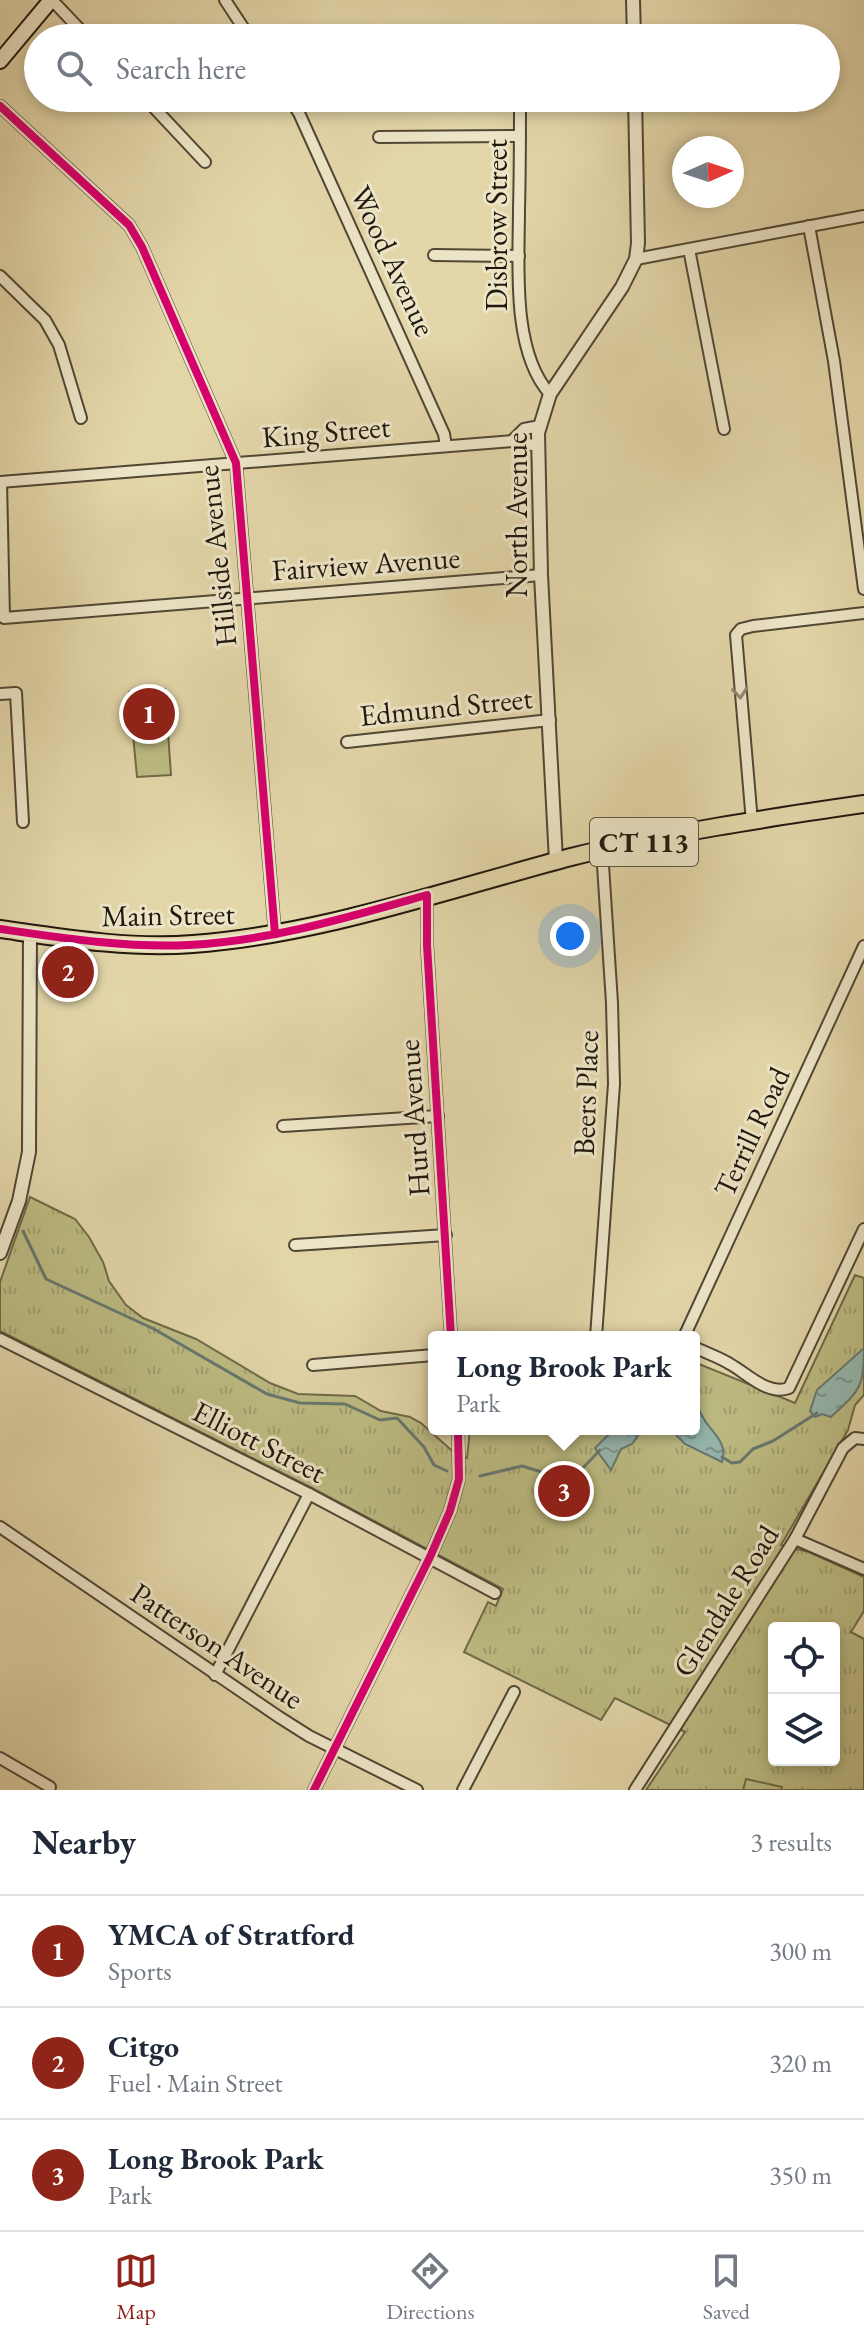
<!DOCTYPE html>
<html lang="en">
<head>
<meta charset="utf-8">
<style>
  body { margin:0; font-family:"EB Garamond",serif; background:#f2f2f3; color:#1f2937 }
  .controls { position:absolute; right:24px; bottom:24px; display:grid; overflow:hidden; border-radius:8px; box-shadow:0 4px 12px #0003 }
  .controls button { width:72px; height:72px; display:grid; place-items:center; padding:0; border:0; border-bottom:2px solid #e0e1e3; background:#fff; color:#1f2937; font:40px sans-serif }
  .compass { position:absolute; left:672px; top:136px; width:72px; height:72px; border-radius:50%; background:#fff; box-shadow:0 4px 12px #0003; rotate:87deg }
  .you { position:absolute; left:570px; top:936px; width:28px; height:28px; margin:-20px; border:6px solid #fff; border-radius:50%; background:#1a73e8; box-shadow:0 0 0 12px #1a73e833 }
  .badge { display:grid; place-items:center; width:52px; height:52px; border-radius:50%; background:#8f2418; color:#fff; font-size:26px; font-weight:700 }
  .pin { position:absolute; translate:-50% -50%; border:4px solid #fff; box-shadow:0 2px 8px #0006 }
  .popup { position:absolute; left:428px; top:1331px; width:272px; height:104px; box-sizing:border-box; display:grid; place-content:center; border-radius:8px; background:#fff; filter:drop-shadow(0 2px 6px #0005); font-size:26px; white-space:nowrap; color:#747a83 }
  .popup b { font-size:30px; color:#1f2937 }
  .popup::after { content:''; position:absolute; left:50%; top:100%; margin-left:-16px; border:16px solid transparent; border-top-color:#fff }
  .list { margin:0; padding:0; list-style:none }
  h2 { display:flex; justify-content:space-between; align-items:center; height:104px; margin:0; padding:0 32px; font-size:34px }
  h2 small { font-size:26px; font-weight:400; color:#747a83 }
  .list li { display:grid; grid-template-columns:52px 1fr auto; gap:24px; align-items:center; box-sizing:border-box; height:112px; padding:0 32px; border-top:2px solid #e0e1e3 }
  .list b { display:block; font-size:30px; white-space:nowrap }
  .list p { margin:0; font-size:26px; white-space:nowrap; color:#747a83 }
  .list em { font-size:26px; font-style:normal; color:#747a83 }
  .icon { flex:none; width:44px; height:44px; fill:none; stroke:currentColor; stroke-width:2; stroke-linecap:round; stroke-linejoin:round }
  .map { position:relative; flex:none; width:864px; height:1790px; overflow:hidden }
  .search { position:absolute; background:#fff; box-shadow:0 4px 12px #0003; left:24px; right:24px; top:24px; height:88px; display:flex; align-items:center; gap:20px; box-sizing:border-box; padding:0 28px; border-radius:44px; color:#747a83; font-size:30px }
  .sheet { height:440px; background:#fff }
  nav { display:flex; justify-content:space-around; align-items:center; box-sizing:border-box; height:112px; border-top:2px solid #e0e1e3; background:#fff; font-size:22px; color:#747a83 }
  nav a { display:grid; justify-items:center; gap:4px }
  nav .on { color:#8f2418 }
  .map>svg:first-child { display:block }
  .grass { fill:url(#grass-tufts); stroke:#6e6a48; stroke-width:2; fill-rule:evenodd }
  .garden { fill:#bcbb82; stroke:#6e6a48; stroke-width:2 }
  .water { fill:url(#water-ripples); stroke:#67776f; stroke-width:2 }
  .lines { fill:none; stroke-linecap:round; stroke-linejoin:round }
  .stream { stroke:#67776f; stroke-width:3 }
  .minor-casing { stroke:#514734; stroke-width:14 }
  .tertiary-casing { stroke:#514734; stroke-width:16 }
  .secondary-casing { stroke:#21180e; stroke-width:18 }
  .primary-casing { stroke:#21180e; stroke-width:20 }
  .minor { stroke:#ece4c6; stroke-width:10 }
  .tertiary { stroke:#ece4c6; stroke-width:12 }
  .secondary { stroke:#ece4c6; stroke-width:14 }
  .primary { stroke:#e2d5a8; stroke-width:16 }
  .cycleway-casing { stroke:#ece4c6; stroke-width:13 }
  .cycleway { stroke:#d6006c; stroke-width:8 }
  .oneway { stroke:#918873 }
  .labels { text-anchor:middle; stroke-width:6; stroke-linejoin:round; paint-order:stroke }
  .shield { fill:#ece4c6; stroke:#5e5545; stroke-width:2 }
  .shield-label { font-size:28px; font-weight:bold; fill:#21180e }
  .street-label { font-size:30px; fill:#21180e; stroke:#ece4c6 }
</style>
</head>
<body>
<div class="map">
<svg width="864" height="1790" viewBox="0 0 864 1790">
  <defs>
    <pattern id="grass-tufts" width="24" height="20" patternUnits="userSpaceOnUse" patternTransform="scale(2)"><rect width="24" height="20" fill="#bcbb82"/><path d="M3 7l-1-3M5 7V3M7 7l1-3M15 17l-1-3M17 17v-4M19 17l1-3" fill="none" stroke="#a1a06f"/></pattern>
    <pattern id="water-ripples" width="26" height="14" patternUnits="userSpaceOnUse" patternTransform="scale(2)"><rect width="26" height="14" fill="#96b7af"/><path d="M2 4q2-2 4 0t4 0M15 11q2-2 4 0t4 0" fill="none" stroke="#7a948d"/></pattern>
  </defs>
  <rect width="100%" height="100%" fill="#e2d5a8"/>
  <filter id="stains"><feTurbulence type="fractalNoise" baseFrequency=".0025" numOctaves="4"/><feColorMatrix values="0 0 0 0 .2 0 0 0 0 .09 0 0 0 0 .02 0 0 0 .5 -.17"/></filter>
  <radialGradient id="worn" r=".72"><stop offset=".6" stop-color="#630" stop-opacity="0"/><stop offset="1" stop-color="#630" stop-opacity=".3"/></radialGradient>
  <path class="grass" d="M30,1197L75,1219L89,1237L103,1262L109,1281L126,1305L143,1318L196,1339L270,1383L298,1394L355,1396L381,1411L410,1417L421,1423L458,1456L467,1458L470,1429H694V1362L795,1403L855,1275L864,1278V1395L855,1405L848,1430L781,1545L809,1552L864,1577V1611L851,1632L864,1639V1790H646L685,1732L615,1698L601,1720L464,1652L488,1602L496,1606L503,1589L310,1487L0,1331V1282ZM774,1628H834V1760H774Z"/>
  <g class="garden">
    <path d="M165,689L171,775L137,777L129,692Z"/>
    <path d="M746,1779L782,1787L781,1790H743Z"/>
  </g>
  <g class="water">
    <path d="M148,690L152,734L133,736L129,692Z"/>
    <path d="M864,1348C864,1388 860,1390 831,1417L822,1414L815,1417L810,1411L817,1390Z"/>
    <path d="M694,1400C699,1408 702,1418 708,1425C717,1437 727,1445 722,1462L685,1444L672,1431L665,1429H694Z"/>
    <path d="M614,1429H662L640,1433L632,1444L621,1449L611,1470L595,1448Z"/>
  </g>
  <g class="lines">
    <g class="stream">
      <path d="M23,1231L46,1279L154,1329L267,1394L300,1403L345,1404L380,1420L397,1418L424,1447L434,1465L447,1471"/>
      <path d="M722,1457L732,1463L740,1462L753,1449L773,1441L817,1413"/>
      <path d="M480,1476L522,1466L558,1477L580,1471L600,1450"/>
    </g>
    <defs>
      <g id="minor">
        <path d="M52,0L88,38"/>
        <path d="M225,0L250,38"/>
        <path d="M145,98L205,162"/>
        <path d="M289,98L299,113L444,434L446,446"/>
        <path d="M520,98C520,135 520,172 519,209C519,263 511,351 550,394"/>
        <path d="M635,100L693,98"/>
        <path d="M0,106L129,225L142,247L236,463L275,934"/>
        <path d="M379,137L520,136"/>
        <path d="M809,226L834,361L864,589"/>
        <path d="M689,249L724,429"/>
        <path d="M434,255L519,256"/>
        <path d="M636,259L864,216"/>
        <path d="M0,276L45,320L59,345L81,418"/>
        <path d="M512,441L524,429L540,426"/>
        <path d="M0,482L512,441L538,446"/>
        <path d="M1,482L4,618L541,575"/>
        <path d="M0,694L16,693L23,822"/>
        <path d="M347,742L550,720"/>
        <path d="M752,822L736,635L741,629L753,626L864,613"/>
        <path d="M427,895V945L451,1337"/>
        <path d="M283,1126L438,1116"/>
        <path d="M295,1245L446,1235"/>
        <path d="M596,1337L614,1084L612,1003L602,850"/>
        <path d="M684,1337L864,946"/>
        <path d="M0,1339L309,1494L495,1593"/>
        <path d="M694,1347C706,1353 719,1357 730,1364C748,1374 768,1396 789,1388L864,1229"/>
        <path d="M313,1365L434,1355"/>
        <path d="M0,1527L279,1717L309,1736L417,1790"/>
        <path d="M795,1539L864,1569"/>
        <path d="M215,1675L309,1494"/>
        <path d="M0,1758L50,1787"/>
        <path d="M314,1790L430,1557L450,1511L459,1479L458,1429"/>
        <path d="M463,1790L514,1692"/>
        <path d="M635,1790L795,1539L843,1448L855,1438L864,1439"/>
      </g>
      <g id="tertiary">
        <path d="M633,0L634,38"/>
        <path d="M556,861L541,575L538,433L550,394L622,287L636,259L638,243L635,98"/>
        <path d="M0,1253L19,1201L29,1152L30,933"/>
      </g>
      <path id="secondary" d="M0,61L51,0"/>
      <path id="primary" d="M0,929C63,938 129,949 193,944C319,935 449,889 571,857C667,833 767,818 864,804"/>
    </defs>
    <use href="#minor" class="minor-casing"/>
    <use href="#tertiary" class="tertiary-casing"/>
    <use href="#secondary" class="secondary-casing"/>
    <use href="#primary" class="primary-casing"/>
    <use href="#minor" class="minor"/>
    <use href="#tertiary" class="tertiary"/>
    <use href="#secondary" class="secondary"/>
    <use href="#primary" class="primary"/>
    <defs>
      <g id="cycleway">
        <path d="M0,106L129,225L142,247L236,463L275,934"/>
        <path d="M0,929C62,938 126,948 189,945C270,941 349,917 427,895V945L451,1337"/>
        <path d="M314,1790L430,1557L450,1511L459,1479L458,1429"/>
      </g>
    </defs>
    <use href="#cycleway" class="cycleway-casing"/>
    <use href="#cycleway" class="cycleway"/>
  </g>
  <defs><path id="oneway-chevron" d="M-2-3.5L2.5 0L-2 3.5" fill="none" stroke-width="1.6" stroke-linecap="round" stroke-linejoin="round" transform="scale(2)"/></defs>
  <use class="oneway" href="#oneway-chevron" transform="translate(740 693) rotate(85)"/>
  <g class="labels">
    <rect class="shield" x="590" y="818" width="108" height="48" rx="6"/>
    <g class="shield-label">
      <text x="644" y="852">CT 113</text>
    </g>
    <g class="street-label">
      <text transform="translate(497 225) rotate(-90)" y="10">Disbrow Street</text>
      <text transform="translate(393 261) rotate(65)" y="10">Wood Avenue</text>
      <text transform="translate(326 432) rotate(-5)" y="10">King Street</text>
      <text transform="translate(517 515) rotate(-90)" y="10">North Avenue</text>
      <text transform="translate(217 556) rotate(-96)" y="10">Hillside Avenue</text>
      <text transform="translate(366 564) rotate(-4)" y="10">Fairview Avenue</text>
      <text transform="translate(446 707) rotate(-6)" y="10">Edmund Street</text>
      <text transform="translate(168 915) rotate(-1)" y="10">Main Street</text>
      <text transform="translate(586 1093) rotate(-88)" y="10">Beers Place</text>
      <text transform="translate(414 1118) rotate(-94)" y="10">Hurd Avenue</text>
      <text transform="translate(752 1132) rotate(-65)" y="10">Terrill Road</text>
      <text transform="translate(259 1442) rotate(27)" y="10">Elliott Street</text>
      <text transform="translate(726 1601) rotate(-58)" y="10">Glendale Road</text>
      <text transform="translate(217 1646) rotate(34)" y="10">Patterson Avenue</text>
    </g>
  </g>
  <rect width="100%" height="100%" filter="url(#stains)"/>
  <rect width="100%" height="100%" fill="url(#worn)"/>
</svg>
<div class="controls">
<button><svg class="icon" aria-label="locate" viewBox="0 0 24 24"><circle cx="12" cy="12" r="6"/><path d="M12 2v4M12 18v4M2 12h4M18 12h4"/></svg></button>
<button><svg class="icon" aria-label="layers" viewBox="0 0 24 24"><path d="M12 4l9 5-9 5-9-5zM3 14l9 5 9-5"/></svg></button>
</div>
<svg class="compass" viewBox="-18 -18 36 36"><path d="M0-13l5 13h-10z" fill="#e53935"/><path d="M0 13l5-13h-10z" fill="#747a83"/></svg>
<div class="you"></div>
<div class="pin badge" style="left:149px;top:714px">1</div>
<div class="pin badge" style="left:68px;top:972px">2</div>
<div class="pin badge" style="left:564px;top:1491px">3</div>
<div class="popup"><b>Long Brook Park</b>Park</div>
<div class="search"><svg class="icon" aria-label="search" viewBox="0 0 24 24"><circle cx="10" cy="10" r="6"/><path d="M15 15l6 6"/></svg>Search here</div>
</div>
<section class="sheet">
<h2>Nearby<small>3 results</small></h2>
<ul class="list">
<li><span class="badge">1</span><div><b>YMCA of Stratford</b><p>Sports</p></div><em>300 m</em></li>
<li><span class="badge">2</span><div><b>Citgo</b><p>Fuel · Main Street</p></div><em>320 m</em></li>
<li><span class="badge">3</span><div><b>Long Brook Park</b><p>Park</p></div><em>350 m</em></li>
</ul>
</section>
<nav>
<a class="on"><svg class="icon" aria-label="map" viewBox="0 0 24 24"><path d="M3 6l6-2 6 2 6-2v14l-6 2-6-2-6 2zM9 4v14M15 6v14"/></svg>Map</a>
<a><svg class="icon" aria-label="directions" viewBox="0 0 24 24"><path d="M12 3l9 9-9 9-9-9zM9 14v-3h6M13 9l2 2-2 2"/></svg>Directions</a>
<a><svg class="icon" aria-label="saved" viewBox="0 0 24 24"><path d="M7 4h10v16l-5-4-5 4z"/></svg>Saved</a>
</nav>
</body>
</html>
